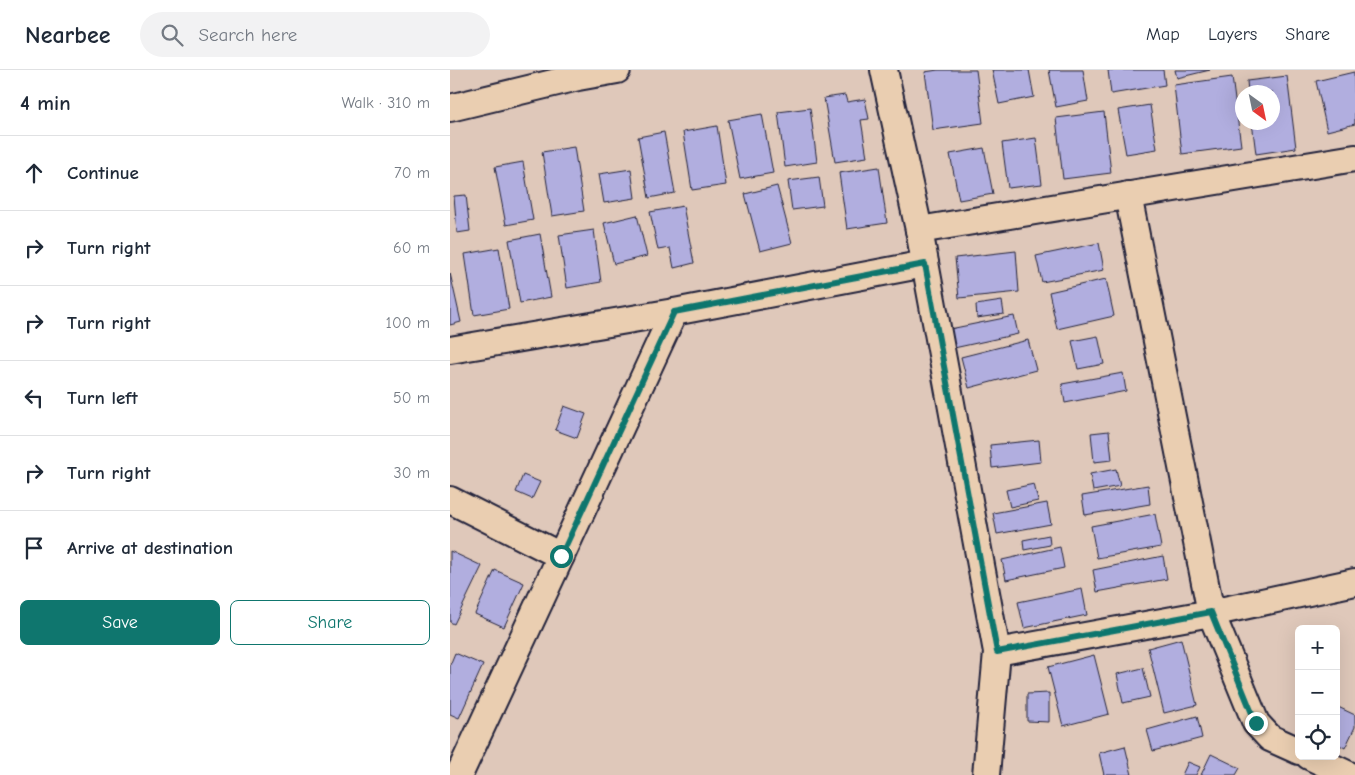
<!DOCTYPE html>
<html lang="en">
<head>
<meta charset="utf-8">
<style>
  body { margin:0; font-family:"Comic Neue",sans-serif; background:#f2f2f3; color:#1f2937 }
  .controls { position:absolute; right:15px; bottom:15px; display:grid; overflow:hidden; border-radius:8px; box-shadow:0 5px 20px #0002 }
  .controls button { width:45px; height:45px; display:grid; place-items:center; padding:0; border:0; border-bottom:1px solid #e0e1e3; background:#fff; color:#1f2937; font:25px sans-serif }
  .compass { position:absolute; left:785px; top:15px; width:45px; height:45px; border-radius:50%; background:#fff; box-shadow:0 5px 20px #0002; rotate:147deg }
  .stop { position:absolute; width:15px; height:15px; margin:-11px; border:4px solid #0f766e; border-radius:50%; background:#fff }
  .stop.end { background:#0f766e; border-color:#fff; box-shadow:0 1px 5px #0008 }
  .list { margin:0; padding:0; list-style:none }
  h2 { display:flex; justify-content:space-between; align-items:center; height:65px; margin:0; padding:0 20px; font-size:21px }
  h2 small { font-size:16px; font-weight:400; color:#747a83 }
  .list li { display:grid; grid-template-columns:32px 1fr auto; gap:15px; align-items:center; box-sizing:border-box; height:75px; padding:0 20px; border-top:1px solid #e0e1e3 }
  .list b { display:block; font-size:19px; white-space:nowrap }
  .list em { font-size:16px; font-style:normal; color:#747a83 }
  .actions { display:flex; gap:10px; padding:15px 20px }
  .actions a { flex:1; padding:11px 0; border:1px solid #0f766e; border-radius:8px; text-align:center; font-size:18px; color:#0f766e }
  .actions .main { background:#0f766e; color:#fff }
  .icon { flex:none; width:28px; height:28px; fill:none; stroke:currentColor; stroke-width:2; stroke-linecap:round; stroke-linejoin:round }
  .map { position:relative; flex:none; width:905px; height:705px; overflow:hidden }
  header { display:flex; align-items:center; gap:30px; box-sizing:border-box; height:70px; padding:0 25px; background:#fff; border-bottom:1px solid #e0e1e3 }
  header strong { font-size:24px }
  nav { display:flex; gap:28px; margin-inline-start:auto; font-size:18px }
  .search { width:350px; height:45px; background:#f2f2f3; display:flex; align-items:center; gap:12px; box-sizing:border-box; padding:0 18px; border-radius:28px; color:#747a83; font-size:19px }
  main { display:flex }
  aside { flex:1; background:#fff }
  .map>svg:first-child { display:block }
  .building { fill:#b1aedf; stroke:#22223b }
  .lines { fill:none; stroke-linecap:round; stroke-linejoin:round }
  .minor-casing { stroke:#22223b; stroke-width:30 }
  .minor { stroke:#eaceb1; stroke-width:26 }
  .route { stroke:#0f766e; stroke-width:6 }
</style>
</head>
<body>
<header>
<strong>Nearbee</strong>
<div class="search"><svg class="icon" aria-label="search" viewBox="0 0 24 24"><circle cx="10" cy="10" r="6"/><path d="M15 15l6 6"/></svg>Search here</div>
<nav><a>Map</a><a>Layers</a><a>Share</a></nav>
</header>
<main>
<aside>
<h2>4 min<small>Walk · 310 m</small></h2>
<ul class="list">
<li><svg class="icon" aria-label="ahead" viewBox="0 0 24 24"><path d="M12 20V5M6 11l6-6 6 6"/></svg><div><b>Continue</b></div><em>70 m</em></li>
<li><svg class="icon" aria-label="right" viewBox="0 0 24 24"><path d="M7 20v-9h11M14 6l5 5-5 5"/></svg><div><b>Turn right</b></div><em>60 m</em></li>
<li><svg class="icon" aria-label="right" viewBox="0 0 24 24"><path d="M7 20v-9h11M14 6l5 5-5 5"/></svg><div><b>Turn right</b></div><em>100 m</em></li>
<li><svg class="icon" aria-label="left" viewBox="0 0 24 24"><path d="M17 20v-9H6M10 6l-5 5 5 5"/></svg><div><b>Turn left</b></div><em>50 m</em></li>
<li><svg class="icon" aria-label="right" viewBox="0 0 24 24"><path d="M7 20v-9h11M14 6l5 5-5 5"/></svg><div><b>Turn right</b></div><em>30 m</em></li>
<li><svg class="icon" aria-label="arrive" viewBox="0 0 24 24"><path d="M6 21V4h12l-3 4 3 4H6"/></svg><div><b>Arrive at destination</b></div></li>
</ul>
<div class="actions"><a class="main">Save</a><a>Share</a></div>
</aside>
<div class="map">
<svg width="905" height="705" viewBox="0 0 905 705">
  <rect width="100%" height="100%" fill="#dfc8ba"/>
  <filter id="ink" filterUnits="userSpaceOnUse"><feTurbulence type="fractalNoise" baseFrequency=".02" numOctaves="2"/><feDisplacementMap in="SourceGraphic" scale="10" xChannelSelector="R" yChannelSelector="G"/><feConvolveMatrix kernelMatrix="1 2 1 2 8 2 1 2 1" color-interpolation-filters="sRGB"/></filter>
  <g filter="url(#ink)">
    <g class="building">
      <path d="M488,0H526L533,53L483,60L475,2Z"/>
      <path d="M542,0H579L584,27L549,34Z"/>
      <path d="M599,0H633L638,31L606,37Z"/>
      <path d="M658,0H713L715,15L661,24Z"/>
      <path d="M725,0H760L727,8Z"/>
      <path d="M904,2L905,54L877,61L866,11Z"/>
      <path d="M837,6L846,78L806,84L802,52H822V22H798L797,11Z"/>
      <path d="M782,7L791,76L732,84L724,15Z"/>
      <path d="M395,25L397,32L415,29L419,49L411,50L417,87L385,92L374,28Z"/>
      <path d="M700,35L707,79L676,84L668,40Z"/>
      <path d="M360,38L367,92L335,97L328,42Z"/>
      <path d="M654,42L661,103L613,109L606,48Z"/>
      <path d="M312,44L323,103L290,109L278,50Z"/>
      <path d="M267,56L276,115L242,120L233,62Z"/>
      <path d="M214,62L225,123L199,128L188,67Z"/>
      <path d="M586,68L592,114L558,118L552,73Z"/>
      <path d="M124,77L134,141L102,146L92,82Z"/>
      <path d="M534,78L543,124L509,130L500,84Z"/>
      <path d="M73,92L83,150L56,155L45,97Z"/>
      <path d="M429,97L437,153L397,159L389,103Z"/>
      <path d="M181,99L185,128L154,133L149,104Z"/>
      <path d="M369,107L373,136L342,140L338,111Z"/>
      <path d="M327,116L342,173L310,181L295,124Z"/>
      <path d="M16,125L20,161L7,163L4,126Z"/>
      <path d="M233,136L244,193L224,198L220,178L208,180L200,142Z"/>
      <path d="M187,145L197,186L164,194L154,153Z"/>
      <path d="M144,160L151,212L117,218L109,165Z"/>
      <path d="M90,164L101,227L70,233L59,170Z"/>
      <path d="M649,173L654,200L592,212L586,186Z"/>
      <path d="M49,178L59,239L24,245L15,184Z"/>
      <path d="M566,181L569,222L509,228L505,188Z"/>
      <path d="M0,203L11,252L0,255Z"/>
      <path d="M656,209L664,246L607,259L599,222Z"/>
      <path d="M552,231L554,244L527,248L526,235Z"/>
      <path d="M564,246L568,264L504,278L500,259Z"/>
      <path d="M648,266L654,294L628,299L622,271Z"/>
      <path d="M578,270L586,300L519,318L511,287Z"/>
      <path d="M673,303L676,321L615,333L612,314Z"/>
      <path d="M114,336L136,344L127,368L105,360Z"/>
      <path d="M659,361L662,390L644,392L641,363Z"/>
      <path d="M589,370L591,392L542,398L540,375Z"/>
      <path d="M666,399L670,416L643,421L640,404Z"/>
      <path d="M73,405L90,412L82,429L66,422Z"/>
      <path d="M584,414L588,431L560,437L556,420Z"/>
      <path d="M698,415L700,434L635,445L632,426Z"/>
      <path d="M597,433L601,454L547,464L543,443Z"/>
      <path d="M705,444L711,477L647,488L641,456Z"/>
      <path d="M599,465L600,475L574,480L573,470Z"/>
      <path d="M610,477L614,498L556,510L552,490Z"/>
      <path d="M0,481L32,496L4,554L0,552Z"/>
      <path d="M713,486L717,509L647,522L643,500Z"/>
      <path d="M45,500L74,513L54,557L25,544Z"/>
      <path d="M632,519L637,545L574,558L568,532Z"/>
      <path d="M731,569L747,635L714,643L698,578Z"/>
      <path d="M5,583L33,595L9,648L0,644V595Z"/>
      <path d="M644,585L659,644L613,656L598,597Z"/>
      <path d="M693,598L700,627L673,633L667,604Z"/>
      <path d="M599,623V652L577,651V624Z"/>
      <path d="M886,636L905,645V657L895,678L886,673Z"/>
      <path d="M747,646L752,668L703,681L697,660Z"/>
      <path d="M675,676L682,705H654L649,683Z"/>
      <path d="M761,684L790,698L786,705H751Z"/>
      <path d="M738,692L750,697L746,705H732Z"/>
    </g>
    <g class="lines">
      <defs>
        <g id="minor">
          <path d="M434,0L469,160L905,88"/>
          <path d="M0,38L128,7L167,0"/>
          <path d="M678,125L761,543L806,653L820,668L849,681"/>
          <path d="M469,160L547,582L536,705"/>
          <path d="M0,280L224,242L475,194"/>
          <path d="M0,430L111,486L9,705"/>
          <path d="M111,486L224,242"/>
          <path d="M547,582L761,543L905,512"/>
          <path d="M859,686L899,705"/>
        </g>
      </defs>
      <use href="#minor" class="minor-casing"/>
      <use href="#minor" class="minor"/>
    </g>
  </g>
  <g class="lines" filter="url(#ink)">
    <path class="route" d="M111,486L224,242L475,194L547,582L761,542L806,653"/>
  </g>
</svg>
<div class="controls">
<button>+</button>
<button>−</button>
<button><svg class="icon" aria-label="locate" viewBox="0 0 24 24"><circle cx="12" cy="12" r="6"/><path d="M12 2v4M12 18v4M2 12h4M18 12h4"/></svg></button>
</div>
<svg class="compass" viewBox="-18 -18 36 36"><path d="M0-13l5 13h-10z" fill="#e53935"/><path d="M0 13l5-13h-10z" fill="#747a83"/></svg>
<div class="stop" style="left:111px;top:486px"></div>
<div class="stop end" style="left:806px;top:653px"></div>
</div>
</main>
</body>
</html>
